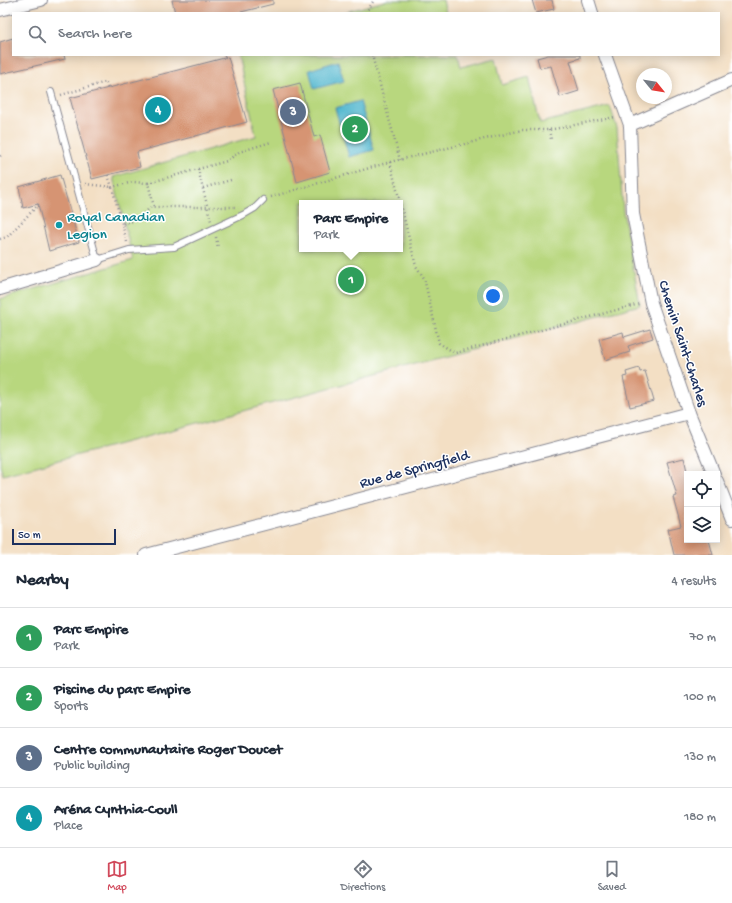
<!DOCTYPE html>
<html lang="en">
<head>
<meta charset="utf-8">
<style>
  body { margin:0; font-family:"Gochi Hand",sans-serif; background:#f6f6f7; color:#1f2937 }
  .controls { position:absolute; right:12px; bottom:12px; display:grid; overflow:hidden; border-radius:0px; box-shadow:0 2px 10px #0003 }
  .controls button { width:36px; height:36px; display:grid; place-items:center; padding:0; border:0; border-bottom:1px solid #e0e1e3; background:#fff; color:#1f2937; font:20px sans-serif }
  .compass { position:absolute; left:636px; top:68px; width:36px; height:36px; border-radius:50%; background:#fff; box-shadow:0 2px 10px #0003; rotate:120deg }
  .scale { position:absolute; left:12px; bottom:10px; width:104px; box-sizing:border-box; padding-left:4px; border:2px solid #1b2f5e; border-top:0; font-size:11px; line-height:14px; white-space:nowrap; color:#1b2f5e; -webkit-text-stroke:3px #fff; paint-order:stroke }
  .you { position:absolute; left:493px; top:296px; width:14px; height:14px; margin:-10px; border:3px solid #fff; border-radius:50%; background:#1a73e8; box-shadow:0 0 0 6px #1a73e833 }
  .badge { display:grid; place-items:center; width:26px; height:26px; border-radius:50%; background:#d1495b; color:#fff; font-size:13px; font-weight:700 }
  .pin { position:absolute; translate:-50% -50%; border:2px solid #fff; box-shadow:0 1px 4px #0006 }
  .popup { position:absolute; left:299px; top:200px; width:104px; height:52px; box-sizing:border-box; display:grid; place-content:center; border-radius:0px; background:#fff; filter:drop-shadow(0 1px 3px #0005); font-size:13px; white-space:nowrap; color:#747a83 }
  .popup b { font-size:15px; color:#1f2937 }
  .popup::after { content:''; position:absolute; left:50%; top:100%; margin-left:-8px; border:8px solid transparent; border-top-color:#fff }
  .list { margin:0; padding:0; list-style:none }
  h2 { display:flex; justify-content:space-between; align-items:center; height:52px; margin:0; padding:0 16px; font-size:17px }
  h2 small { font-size:13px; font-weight:400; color:#747a83 }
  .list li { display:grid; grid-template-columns:26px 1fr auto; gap:12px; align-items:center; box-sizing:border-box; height:60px; padding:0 16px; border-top:1px solid #e0e1e3 }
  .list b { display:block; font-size:15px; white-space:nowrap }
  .list p { margin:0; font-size:13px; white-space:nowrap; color:#747a83 }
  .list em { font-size:13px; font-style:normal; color:#747a83 }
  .icon { flex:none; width:22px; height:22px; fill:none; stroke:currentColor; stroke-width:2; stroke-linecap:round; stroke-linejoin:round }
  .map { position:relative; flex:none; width:732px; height:555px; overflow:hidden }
  .search { position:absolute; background:#fff; box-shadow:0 2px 10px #0003; left:12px; right:12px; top:12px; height:44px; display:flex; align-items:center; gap:10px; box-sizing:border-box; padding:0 14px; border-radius:0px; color:#747a83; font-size:15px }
  .sheet { height:292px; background:#fff }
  nav { display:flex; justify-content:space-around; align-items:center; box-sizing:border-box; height:56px; border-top:1px solid #e0e1e3; background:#fff; font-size:11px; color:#747a83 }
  nav a { display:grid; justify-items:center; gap:2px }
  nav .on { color:#d1495b }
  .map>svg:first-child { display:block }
  .green { fill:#b8d77e; stroke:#6a836e; fill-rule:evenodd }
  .water { fill:#4fb6ce; stroke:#357296 }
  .building { fill:#d69473 }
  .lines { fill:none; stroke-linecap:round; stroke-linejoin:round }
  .lane-casing { stroke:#878791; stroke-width:8 }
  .street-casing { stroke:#878791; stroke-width:14 }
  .path { stroke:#878791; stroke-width:2.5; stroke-dasharray:1 3; stroke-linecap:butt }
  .lane { stroke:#fff; stroke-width:6 }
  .street { stroke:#fff; stroke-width:12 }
  .culture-dot { fill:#0f9aa8; stroke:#fff; stroke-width:1.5 }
  .labels { text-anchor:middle; stroke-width:3; stroke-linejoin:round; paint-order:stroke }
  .culture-label { font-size:15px; fill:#0d838f; stroke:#fff; text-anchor:start }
  .street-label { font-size:15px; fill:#1b2f5e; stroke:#fff }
</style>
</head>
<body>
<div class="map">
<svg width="732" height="555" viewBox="0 0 732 555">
  <rect width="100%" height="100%" fill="#fff"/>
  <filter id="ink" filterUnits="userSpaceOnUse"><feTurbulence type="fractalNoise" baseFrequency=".025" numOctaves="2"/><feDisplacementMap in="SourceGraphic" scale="8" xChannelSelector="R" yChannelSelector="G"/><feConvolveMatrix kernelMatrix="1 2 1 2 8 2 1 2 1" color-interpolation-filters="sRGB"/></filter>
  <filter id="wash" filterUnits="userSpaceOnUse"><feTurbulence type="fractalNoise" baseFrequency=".012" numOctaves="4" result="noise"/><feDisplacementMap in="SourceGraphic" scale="16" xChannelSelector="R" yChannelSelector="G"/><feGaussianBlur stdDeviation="0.9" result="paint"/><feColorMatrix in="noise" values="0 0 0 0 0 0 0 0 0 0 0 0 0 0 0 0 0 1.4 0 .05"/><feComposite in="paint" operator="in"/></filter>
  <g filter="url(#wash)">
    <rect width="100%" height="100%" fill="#f3dfc4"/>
    <g class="green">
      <path d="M388,0H443L446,13H342Z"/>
      <path d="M238,55H458L461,67L496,58L502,85L529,77L540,123L610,106L617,128L623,211L640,305L3,475L0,466V299L133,260L113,177L256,136ZM302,203H400V249H302Z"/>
    </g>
    <g class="water">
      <path d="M338,61L344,81L314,89L309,70Z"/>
      <path d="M360,101L374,150L349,157L335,108Z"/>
    </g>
    <g id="blocks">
      <g class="building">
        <path d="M172,0H273V4L237,13H175Z"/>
        <path d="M532,0H552L554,9L536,13Z"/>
        <path d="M13,38V55H64L65,59L0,74V42Z"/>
        <path d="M548,55H580V58L570,61L579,91L560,97L551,66L540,68L537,58Z"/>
        <path d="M228,57L247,122L137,152L140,167L92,179L70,98Z"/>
        <path d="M300,83L314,137L320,135L330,172L297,182L273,90Z"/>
        <path d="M60,175L79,242L49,251L38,204L23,208L19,187Z"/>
        <path d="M650,329L653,338L628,346L630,352L605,360L599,339L623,332L624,337Z"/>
        <path d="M639,368L640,372L645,371L654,401L630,407L623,377L627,376L626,372Z"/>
        <path d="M684,458L687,471V540H709L713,555H674L668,529L681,526L673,497L677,496L667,462Z"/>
      </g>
    </g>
  </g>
  <g filter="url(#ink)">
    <use href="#blocks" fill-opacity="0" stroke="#878791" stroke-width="1"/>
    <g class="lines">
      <defs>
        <path id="lane" d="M51,92L97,260L129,250L174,247L243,215L255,208L263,200"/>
        <g id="street">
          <path d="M588,0L592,13"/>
          <path d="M0,10L41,0"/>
          <path d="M605,55L630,125L633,214L651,303L689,413L714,474"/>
          <path d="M630,125L732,80"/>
          <path d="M0,289L97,260"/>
          <path d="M717,481L732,519"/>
          <path d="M146,555L689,413"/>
        </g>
      </defs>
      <use href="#lane" class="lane-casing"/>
      <use href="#street" class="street-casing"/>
      <g class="path">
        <path d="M366,13L374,0"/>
        <path d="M224,55L225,58"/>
        <path d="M372,55L400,160"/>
        <path d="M61,95L106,82L108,89"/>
        <path d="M549,130L551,139"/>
        <path d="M0,156L1,155"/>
        <path d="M390,162L416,266L424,278L439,343L455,353L639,304"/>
        <path d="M198,169L211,221"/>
        <path d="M108,175L112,187L133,182L148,183L154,207"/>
        <path d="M148,183L227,161L239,152L271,142"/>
        <path d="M85,184L112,187L122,224"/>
        <path d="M203,188L231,180"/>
        <path d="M271,197L390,162L522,130H549L615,117"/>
        <path d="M216,237L218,248"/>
        <path d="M0,239L7,237L39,204"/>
        <path d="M127,242L122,224L137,220L151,207H236"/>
      </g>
      <use href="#lane" class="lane"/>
      <use href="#street" class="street"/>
    </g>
  </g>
  <circle class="culture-dot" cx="59" cy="225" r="4"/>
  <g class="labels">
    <g class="culture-label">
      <text x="67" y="221">Royal Canadian<tspan x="67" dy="17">Legion</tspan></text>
    </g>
    <g class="street-label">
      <text transform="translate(684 343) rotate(72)" y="5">Chemin Saint-Charles</text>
      <text transform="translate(414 468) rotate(-15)" y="5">Rue de Springfield</text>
    </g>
  </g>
</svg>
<div class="controls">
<button><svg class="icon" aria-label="locate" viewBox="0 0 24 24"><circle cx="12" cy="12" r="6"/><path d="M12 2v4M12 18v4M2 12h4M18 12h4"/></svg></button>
<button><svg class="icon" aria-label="layers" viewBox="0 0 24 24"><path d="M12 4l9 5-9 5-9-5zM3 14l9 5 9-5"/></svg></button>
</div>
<svg class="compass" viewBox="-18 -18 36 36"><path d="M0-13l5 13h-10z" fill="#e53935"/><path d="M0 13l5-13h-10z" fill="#747a83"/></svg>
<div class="scale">50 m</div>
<div class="you"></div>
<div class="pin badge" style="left:351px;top:280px;background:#2e9e5b">1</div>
<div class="popup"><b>Parc Empire</b>Park</div>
<div class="pin badge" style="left:355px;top:129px;background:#2e9e5b">2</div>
<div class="pin badge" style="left:293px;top:112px;background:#5c6f8a">3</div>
<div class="pin badge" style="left:158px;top:110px;background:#0f9aa8">4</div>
<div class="search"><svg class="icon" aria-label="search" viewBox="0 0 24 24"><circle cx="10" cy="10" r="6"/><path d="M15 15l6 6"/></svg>Search here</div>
</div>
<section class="sheet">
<h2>Nearby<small>4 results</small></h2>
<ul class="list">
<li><span class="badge" style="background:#2e9e5b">1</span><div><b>Parc Empire</b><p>Park</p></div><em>70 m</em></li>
<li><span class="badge" style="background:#2e9e5b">2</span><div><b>Piscine du parc Empire</b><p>Sports</p></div><em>100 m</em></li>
<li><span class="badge" style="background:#5c6f8a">3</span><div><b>Centre communautaire Roger Doucet</b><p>Public building</p></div><em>130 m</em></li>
<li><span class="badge" style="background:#0f9aa8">4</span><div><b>Aréna Cynthia-Coull</b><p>Place</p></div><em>180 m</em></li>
</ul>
</section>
<nav>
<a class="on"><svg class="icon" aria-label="map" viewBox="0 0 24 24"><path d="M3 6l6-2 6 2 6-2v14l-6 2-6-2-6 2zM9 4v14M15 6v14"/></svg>Map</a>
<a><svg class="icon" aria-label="directions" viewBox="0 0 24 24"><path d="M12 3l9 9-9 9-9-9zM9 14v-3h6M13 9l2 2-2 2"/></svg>Directions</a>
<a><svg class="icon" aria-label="saved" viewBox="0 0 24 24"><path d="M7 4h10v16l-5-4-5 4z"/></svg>Saved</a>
</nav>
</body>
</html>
